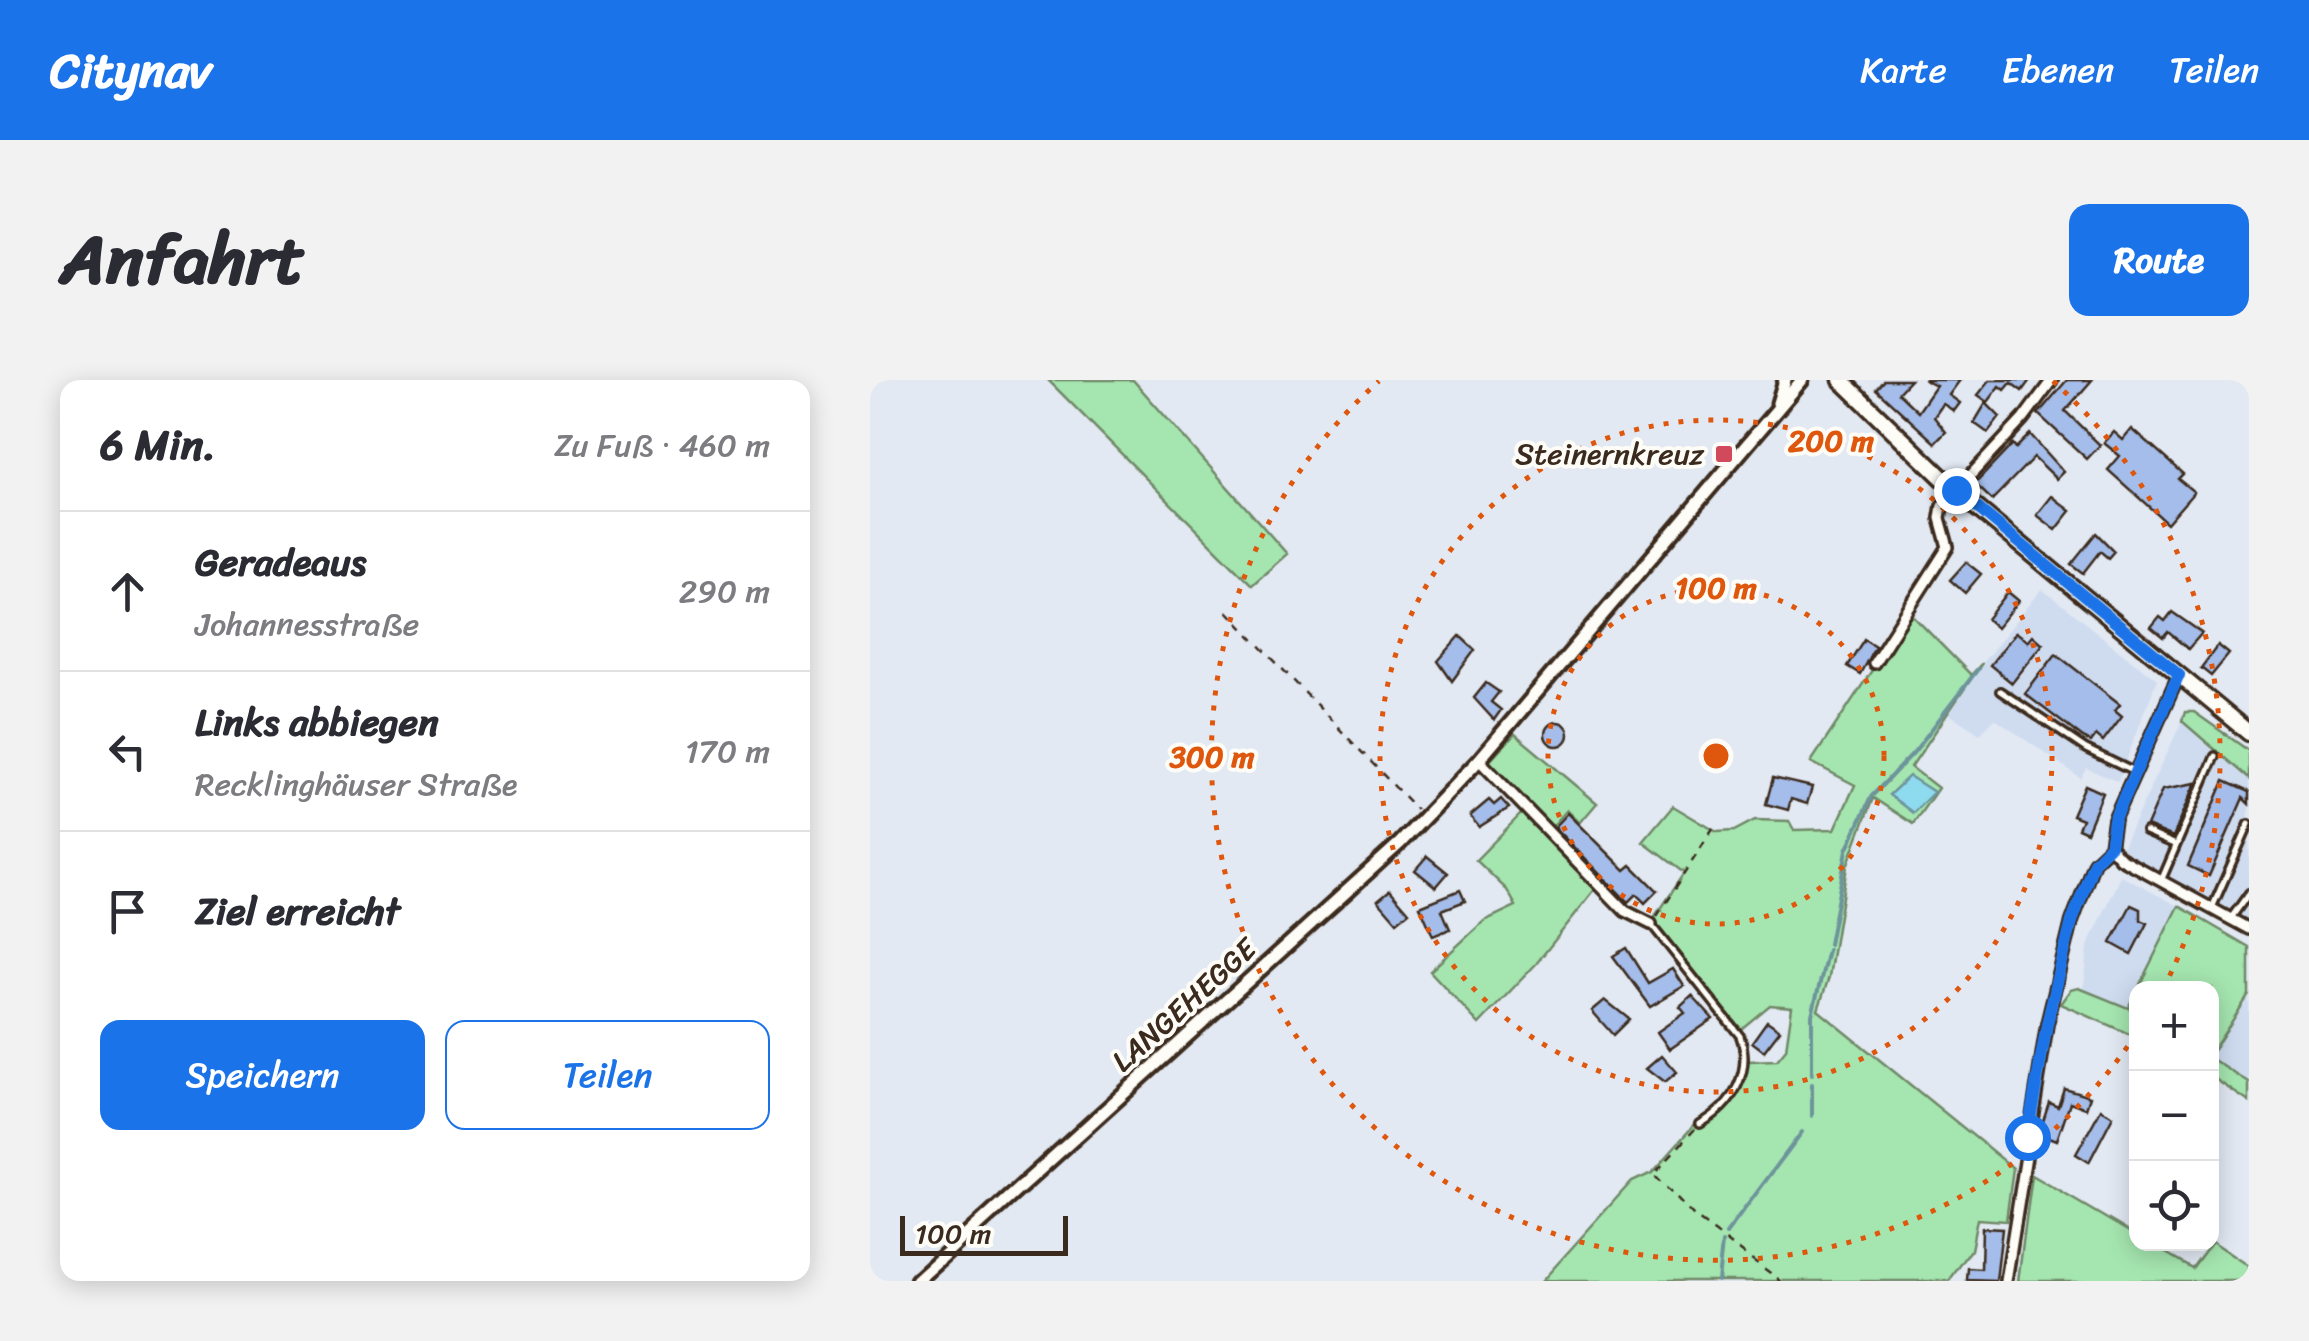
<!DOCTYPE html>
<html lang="de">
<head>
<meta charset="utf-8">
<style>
  body { margin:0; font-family:Sriracha,sans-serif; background:#f2f2f3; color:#2b2b33 }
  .controls { position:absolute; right:30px; bottom:30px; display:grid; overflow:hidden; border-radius:20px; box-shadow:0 5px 25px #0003 }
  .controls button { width:90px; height:90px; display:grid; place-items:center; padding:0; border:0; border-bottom:2px solid #e1e1e2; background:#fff; color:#2b2b33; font:50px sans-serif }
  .scale { position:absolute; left:30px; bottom:25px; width:168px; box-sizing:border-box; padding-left:10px; border:5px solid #3b2a1e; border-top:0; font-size:28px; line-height:35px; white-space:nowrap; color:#3b2a1e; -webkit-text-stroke:8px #fdfcf7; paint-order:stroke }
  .stop { position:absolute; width:30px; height:30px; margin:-22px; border:8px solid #1a73e8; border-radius:50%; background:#fff }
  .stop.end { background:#1a73e8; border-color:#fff; box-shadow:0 2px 10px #0008 }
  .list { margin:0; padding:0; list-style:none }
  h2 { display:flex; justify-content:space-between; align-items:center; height:130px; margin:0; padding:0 40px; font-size:42px }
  h2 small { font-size:32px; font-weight:400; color:#7c7c81 }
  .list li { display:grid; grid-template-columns:65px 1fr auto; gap:30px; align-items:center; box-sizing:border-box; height:160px; padding:0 40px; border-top:2px solid #e1e1e2 }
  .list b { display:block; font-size:38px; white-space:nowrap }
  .list p { margin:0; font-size:32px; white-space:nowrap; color:#7c7c81 }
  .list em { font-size:32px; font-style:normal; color:#7c7c81 }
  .actions { display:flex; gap:20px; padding:30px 40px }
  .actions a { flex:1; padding:22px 0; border:2px solid #1a73e8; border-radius:20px; text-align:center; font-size:35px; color:#1a73e8 }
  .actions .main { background:#1a73e8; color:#fff }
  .icon { flex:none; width:55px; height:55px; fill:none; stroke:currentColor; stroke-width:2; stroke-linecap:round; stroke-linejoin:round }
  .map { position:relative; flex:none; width:1379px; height:901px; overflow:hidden; border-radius:20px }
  header { display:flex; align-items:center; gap:60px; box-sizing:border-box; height:140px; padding:0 50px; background:#1a73e8; color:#fff }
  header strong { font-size:48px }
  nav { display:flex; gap:55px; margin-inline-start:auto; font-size:35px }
  .intro { display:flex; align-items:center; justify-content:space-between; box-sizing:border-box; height:240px; padding:0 60px }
  h1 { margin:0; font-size:70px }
  .button { padding:25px 45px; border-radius:20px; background:#1a73e8; color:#fff; font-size:35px; font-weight:700 }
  main { display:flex; gap:60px; padding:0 60px }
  aside { flex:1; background:#fff; border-radius:20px; box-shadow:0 5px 25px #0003 }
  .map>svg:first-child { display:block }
  .built { fill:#cfdcf0 }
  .green { fill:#a5e6b0; stroke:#708867; stroke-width:2.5 }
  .water { fill:#8edaee; stroke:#6d949b; stroke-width:2.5 }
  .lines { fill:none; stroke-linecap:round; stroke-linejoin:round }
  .stream { stroke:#6d949b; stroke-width:4 }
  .building { fill:#a4bdea; stroke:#3b2a1e; stroke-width:2.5 }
  .service-casing { stroke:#3b2a1e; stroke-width:12 }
  .minor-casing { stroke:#3b2a1e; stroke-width:16 }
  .tertiary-casing { stroke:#3b2a1e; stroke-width:19 }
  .primary-casing { stroke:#3b2a1e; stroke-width:21 }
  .path { stroke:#3b2a1e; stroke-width:2.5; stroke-dasharray:8 8; stroke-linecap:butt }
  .service { stroke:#fdfcf7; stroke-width:5 }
  .minor { stroke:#fdfcf7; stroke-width:9 }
  .tertiary { stroke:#fdfcf7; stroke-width:11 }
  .primary { stroke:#fdfcf7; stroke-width:14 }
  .route { stroke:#1a73e8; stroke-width:12 }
  .ring { fill:none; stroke:#df570d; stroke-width:5; stroke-dasharray:5 10 }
  .poi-dot { fill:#d1495b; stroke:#fdfcf7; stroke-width:4 }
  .labels { text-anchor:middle; stroke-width:8; stroke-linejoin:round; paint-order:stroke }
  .poi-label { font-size:30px; fill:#3b2a1e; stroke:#fdfcf7; text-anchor:end }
  .street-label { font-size:30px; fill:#3b2a1e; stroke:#fdfcf7 }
  .centre { fill:#df570d; stroke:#fdfcf7; stroke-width:5 }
  .ring-label { font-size:30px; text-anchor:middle; font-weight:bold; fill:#df570d; stroke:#fdfcf7; stroke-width:8; stroke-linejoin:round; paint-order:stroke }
</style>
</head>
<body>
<header>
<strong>Citynav</strong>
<nav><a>Karte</a><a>Ebenen</a><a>Teilen</a></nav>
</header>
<div class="intro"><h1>Anfahrt</h1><a class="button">Route</a></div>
<main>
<aside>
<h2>6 Min.<small>Zu Fuß · 460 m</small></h2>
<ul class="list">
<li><svg class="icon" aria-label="ahead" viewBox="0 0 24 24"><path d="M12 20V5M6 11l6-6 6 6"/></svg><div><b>Geradeaus</b><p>Johannesstraße</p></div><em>290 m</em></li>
<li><svg class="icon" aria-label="left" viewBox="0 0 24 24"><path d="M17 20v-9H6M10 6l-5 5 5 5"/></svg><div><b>Links abbiegen</b><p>Recklinghäuser Straße</p></div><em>170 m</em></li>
<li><svg class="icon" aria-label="arrive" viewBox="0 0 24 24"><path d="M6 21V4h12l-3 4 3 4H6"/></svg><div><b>Ziel erreicht</b></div></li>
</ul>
<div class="actions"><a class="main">Speichern</a><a>Teilen</a></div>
</aside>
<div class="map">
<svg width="1379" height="901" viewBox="0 0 1379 901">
  <rect width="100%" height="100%" fill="#e2e9f3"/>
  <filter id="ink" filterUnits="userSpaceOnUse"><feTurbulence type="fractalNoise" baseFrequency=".01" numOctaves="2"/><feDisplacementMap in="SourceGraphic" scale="20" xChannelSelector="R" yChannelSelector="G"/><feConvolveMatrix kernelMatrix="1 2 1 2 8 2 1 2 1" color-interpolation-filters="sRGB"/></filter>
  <g filter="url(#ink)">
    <g class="built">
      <path d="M1172,209L1287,300L1248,402L1216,388L1211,398L1125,339L1110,354L1079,334L1112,283Z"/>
      <path d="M1312,341L1379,399V542L1264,479L1252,469Z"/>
      <path d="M1251,496L1309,526L1258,628L1214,609L1218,566Z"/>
      <path d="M1379,615V703L1342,679V672Z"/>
    </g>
    <g class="green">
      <path d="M178,0H263L417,174L382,205Z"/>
      <path d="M1040,233L1101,295L1112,283L1041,387L1068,408L1043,444L1003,418L977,486L959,597L948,630L1143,788L1136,841L1107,839L1101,870L1079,901H672L762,801L782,792L825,744L830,748L864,720L878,681L907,680L916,669L922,627L900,625L871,649L783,539L814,493L773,462L803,426L847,452L864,451L885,440L919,441L924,450L965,449L985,405L941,382Z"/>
      <path d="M1315,332H1324L1379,371V399L1312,341Z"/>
      <path d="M645,354L727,423L710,443L697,430L678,451L618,383Z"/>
      <path d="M652,433L726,508L666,584L609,644L560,591L614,541L646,526L637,510L606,480Z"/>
      <path d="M1309,526L1379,567V615L1342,672V608H1268Z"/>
      <path d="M1209,608L1258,628L1266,611V657L1191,624L1201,610Z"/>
      <path d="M1342,679L1379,703V722L1342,697Z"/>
      <path d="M1162,795L1266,856V864H1280L1322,888L1342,861L1379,886V901H1148Z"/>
    </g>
    <path class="water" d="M1039,396L1064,412L1043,433L1019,415Z"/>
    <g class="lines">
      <g class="stream">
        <path d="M959,564L977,470L1001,417L1044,372L1108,289"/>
        <path d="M942,694V635L958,570"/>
        <path d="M942,704V736"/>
        <path d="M856,854L932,752"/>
        <path d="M848,901L852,863"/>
      </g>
    </g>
    <g class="building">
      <path d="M1014,0H1040L1028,13L1048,32L1066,6L1054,0H1090L1079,15L1090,23L1084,31L1073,24L1064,37L1076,52L1065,63L1006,9Z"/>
      <path d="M1120,0H1160L1152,11L1141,3L1135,10L1130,6L1118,22L1108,15Z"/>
      <path d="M1197,0H1222L1195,31L1230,65L1217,79L1168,34Z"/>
      <path d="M1116,23L1130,37L1118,53L1104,43Z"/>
      <path d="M1262,49L1313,94L1308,99L1324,112L1297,143L1238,90L1250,76L1234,63L1244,52L1253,60Z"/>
      <path d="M1160,54L1194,92L1187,99L1164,77L1122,120L1105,104L1143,64L1146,68Z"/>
      <path d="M1182,116L1201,131L1186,150L1167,135Z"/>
      <path d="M1226,153L1244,171L1238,178L1230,171L1213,193L1201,184Z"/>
      <path d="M1096,182L1111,194L1095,213L1080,200Z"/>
      <path d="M1138,212L1149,221L1127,248L1117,239Z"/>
      <path d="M1302,232L1332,253L1318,269L1298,252L1293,258L1281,248L1290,237L1295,241Z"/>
      <path d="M1146,252L1158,261L1163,255L1173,264L1142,303L1120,285Z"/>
      <path d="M590,256L605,270L582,301L568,281Z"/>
      <path d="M994,259L1005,266L990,294L977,286Z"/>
      <path d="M1348,265L1359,274L1341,296L1331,288Z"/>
      <path d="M1186,274L1250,324L1245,330L1252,336L1233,361L1226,355L1221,362L1213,358L1155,314Z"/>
      <path d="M616,303L629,312L621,322L631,330L624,340L604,318Z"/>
      <circle cx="687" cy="354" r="12"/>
      <path d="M903,398L942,407L937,424L921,419L918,430L896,424Z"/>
      <path d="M1354,401L1379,412V424L1373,418L1339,496L1318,486Z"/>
      <path d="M1326,403L1303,457L1277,446L1293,409Z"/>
      <path d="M1215,405L1233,413L1217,452L1208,448L1212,439L1202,435Z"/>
      <path d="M631,419L639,428L609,447L600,436L619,420L624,425Z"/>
      <path d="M698,433L755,490L761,485L787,511L775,523L766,514L758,522L685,447Z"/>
      <path d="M557,476L578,493L566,507L545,490Z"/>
      <path d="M520,510L539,532L527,542L508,520Z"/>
      <path d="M590,510L595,521L572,530L580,549L563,556L550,526Z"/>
      <path d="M1261,525L1270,529V540L1277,543L1261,574L1241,563Z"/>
      <path d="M756,568L778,603L803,589L814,606L780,626L743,576Z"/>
      <path d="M822,616L843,639L800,669L788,652L815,633L810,627Z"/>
      <path d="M735,620L759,639L743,655L722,631Z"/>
      <path d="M897,641L910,650L894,671L882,662Z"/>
      <path d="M792,675L807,692L795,702L777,688Z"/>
      <path d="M1194,708L1220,716L1216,728L1200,722L1187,760L1169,753L1179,722L1188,726Z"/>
      <path d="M1231,729L1243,736L1219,782L1206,774Z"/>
      <path d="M1112,848L1132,849L1126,901L1097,900L1098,888L1111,889Z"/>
    </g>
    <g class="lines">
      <defs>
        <g id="service">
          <path d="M1130,311L1216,369L1266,393"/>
          <path d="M1276,452L1306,465"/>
          <path d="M1291,501L1345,376"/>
          <path d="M1342,528L1379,444"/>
          <path d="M1361,538L1379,513"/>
          <path d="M781,544L870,656C883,693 862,726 830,744"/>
        </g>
        <g id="minor">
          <path d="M1004,283L1078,167L1070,138L1072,126L1153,39L1182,0"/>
          <path d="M609,380L755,531L781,544"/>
          <path d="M1240,467L1251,479L1379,549"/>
          <path d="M1136,901L1177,644L1202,541L1224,482L1240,467L1244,440L1309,295"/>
        </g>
        <g id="tertiary">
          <path d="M908,23L915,0"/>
          <path d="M47,901L530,463L609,380L932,0"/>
        </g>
        <path id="primary" d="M971,0L1085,110L1379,353"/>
      </defs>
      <use href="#service" class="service-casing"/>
      <use href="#minor" class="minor-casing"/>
      <use href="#tertiary" class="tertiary-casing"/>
      <use href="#primary" class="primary-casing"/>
      <g class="path">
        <path d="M357,231L546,429"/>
        <path d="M787,536L843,449"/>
        <path d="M825,749L783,794L824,837L911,901"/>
      </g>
      <use href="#service" class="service"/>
      <use href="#minor" class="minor"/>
      <use href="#tertiary" class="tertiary"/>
      <use href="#primary" class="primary"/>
    </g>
  </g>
  <g class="lines" filter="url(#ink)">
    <path class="route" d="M1086,110L1309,295L1244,440L1240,466L1224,482L1202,541L1177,644L1157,757"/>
  </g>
  <g class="ring">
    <circle cx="846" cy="376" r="168"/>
    <circle cx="846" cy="376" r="336"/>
    <path d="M1266 654A504 504 0 1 1 509 1M1183 1A504 504 0 0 1 1295 605"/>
  </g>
  <rect class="poi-dot" x="844" y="64" width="20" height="20" rx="5"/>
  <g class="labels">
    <g class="poi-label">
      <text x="834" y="84">Steinernkreuz</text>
    </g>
    <g class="street-label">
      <text transform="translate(314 625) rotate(-42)" y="10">LANGEHEGGE</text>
    </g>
  </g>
  <circle cx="846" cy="376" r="15" class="centre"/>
  <g class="ring-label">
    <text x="961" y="71">200 m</text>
    <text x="846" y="218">100 m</text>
    <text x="342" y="387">300 m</text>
  </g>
</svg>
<div class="controls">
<button>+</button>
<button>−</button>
<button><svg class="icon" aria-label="locate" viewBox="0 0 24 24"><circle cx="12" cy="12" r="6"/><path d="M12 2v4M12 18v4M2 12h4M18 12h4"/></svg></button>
</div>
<div class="scale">100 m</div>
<div class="stop" style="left:1157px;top:757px"></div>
<div class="stop end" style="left:1086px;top:110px"></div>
</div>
</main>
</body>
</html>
